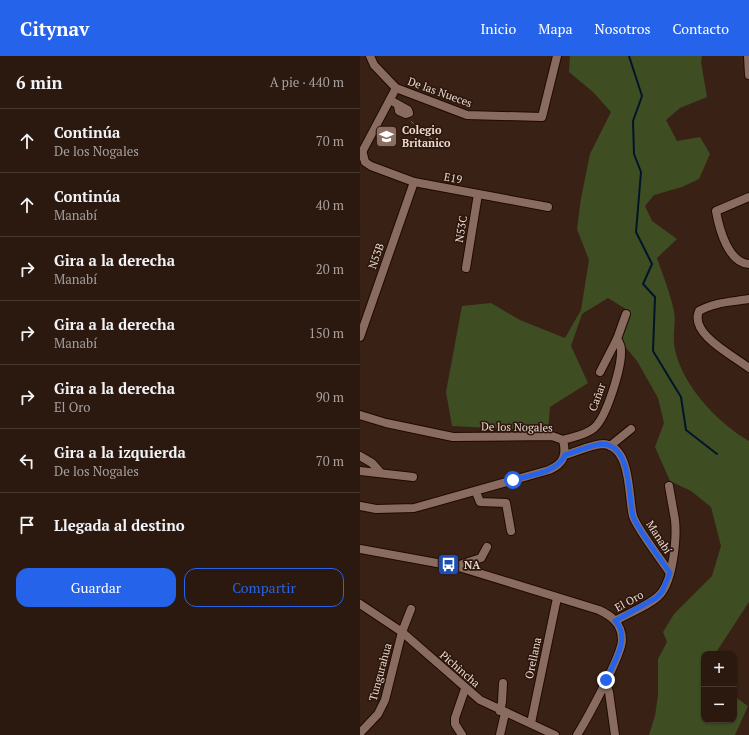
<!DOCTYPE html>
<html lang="es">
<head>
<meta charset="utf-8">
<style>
  body { margin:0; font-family:"PT Serif",serif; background:#37261e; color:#f1f3f6 }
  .controls { position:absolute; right:12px; bottom:12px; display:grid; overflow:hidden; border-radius:8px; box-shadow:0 1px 3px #0004 }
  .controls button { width:36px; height:36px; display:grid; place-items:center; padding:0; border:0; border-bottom:1px solid #473830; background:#2b1910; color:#f1f3f6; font:20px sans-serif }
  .stop { position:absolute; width:12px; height:12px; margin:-9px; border:3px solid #2563eb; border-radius:50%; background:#fff }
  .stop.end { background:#2563eb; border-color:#fff; box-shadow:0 1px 4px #0008 }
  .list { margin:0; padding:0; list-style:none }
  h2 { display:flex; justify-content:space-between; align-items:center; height:52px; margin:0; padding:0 16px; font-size:17px }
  h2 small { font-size:13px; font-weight:400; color:#a6a09f }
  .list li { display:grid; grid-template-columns:26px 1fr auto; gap:12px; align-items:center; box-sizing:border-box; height:64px; padding:0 16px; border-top:1px solid #473830 }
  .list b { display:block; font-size:15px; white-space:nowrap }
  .list p { margin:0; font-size:13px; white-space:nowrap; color:#a6a09f }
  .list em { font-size:13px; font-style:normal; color:#a6a09f }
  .actions { display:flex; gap:8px; padding:12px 16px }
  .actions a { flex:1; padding:9px 0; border:1px solid #2563eb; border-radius:12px; text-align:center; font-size:14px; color:#2563eb }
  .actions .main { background:#2563eb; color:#fff }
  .icon { flex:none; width:22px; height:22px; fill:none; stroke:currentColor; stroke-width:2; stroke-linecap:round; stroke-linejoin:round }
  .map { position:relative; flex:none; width:389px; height:679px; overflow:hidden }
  header { display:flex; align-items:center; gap:24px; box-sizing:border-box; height:56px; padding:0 20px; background:#2563eb; color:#fff }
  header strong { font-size:19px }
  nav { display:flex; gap:22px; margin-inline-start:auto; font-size:14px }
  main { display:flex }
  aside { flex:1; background:#2b1910 }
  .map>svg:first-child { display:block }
  .green { fill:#3f4d23 }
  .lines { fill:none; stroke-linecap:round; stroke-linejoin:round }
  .stream { stroke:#001527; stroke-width:2 }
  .minor-casing { stroke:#1f0a02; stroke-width:10 }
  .path { stroke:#7a645a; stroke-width:1; stroke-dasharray:4 2; stroke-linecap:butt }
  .minor { stroke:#896c5f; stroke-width:8 }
  .route { stroke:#2563eb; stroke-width:5 }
  .labels { text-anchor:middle; stroke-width:3.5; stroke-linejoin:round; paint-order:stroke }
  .street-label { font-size:11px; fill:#eadad2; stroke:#2e170c }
  .poi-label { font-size:11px; font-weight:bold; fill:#eadad2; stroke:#2e170c; text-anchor:start }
</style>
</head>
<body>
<header>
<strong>Citynav</strong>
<nav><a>Inicio</a><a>Mapa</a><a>Nosotros</a><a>Contacto</a></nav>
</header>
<main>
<aside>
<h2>6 min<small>A pie · 440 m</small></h2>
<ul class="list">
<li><svg class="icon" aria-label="ahead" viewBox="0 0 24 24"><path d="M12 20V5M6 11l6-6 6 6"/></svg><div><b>Continúa</b><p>De los Nogales</p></div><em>70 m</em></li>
<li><svg class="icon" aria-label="ahead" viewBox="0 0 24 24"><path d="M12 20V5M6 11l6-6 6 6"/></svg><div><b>Continúa</b><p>Manabí</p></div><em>40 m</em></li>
<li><svg class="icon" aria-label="right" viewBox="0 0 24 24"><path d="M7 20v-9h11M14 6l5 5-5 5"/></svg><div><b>Gira a la derecha</b><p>Manabí</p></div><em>20 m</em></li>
<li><svg class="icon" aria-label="right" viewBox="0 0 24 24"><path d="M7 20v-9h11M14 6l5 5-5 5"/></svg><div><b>Gira a la derecha</b><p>Manabí</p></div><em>150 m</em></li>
<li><svg class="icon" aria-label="right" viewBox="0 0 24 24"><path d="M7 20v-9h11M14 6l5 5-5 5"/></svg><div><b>Gira a la derecha</b><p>El Oro</p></div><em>90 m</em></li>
<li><svg class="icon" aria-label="left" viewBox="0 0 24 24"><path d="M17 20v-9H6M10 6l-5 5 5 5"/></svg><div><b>Gira a la izquierda</b><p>De los Nogales</p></div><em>70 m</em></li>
<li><svg class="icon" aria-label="arrive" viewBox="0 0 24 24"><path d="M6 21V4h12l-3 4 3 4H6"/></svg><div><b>Llegada al destino</b></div></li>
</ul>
<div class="actions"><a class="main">Guardar</a><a>Compartir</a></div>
</aside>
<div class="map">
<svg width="389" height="679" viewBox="0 0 389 679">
  <rect width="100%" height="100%" fill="#392115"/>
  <path class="green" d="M210,0H342L341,6L347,41L320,52L306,64L317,85L340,81L350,98L339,123L322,131L294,139L285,150L292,165L317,183L297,202C303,219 310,237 314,255C316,265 313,277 314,288C319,326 357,367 389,385V546L355,598H344V664H374V640L388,650L375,679H289L295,660L298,639V603L307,586L303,576L314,558L352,520L361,490L351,451L331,435L310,425L295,391L304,367L298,342L277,305L263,288L261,278L269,255L248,242L222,258L211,290L228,327L190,351L188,375L92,370L86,336L102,250L131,247L160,264L205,282L221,254L229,204L217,173L221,142L230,98L251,56L233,36L209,16Z"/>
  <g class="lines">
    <path class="stream" d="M269,0L282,40L273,65L274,98L281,116L276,176L292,208L283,228L295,241L293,295L321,341L326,374L357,398"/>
    <defs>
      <g id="minor">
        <path d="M10,0L14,9L36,32L107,59L182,61L197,0"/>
        <path d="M388,0L389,19"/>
        <path d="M30,44L48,54L49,57L46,58L39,55L38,49"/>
        <path d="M3,98L5,106L11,110L54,126L188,151"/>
        <path d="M0,100L36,32"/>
        <path d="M389,141L356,155C359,172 368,207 389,208"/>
        <path d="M106,212L118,138"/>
        <path d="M389,243C372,246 354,246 339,255C329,278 374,300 389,312"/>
        <path d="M0,281L54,126"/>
        <path d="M240,316L257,283L266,258"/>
        <path d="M0,359L26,367L93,381L192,380L203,384"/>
        <path d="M203,384C213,381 226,379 234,372C247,361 262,310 261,294C261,290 259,286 257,283"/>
        <path d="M250,390L271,373"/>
        <path d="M205,399C215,396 234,388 243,388C272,390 268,441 273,460C276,471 302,505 310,517"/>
        <path d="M0,400L12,407L20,416"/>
        <path d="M0,415L53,421"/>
        <path d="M116,436L120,446L146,447L151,475"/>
        <path d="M0,450L16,453L54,452L189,414C203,408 207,400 203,384"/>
        <path d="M0,493L99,511L239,554C252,560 262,568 262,584C262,599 227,663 217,679"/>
        <path d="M99,511L102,508L121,502L127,491"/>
        <path d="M0,548L42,576L120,644L195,679"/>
        <path d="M255,565C267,558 295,547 302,536C313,521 317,482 315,464C313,453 311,441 309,430"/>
        <path d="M245,624L249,636L255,679"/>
        <path d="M140,655L142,646L143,627"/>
        <path d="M171,667L197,542"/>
        <path d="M0,677L18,658L25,644L42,576L51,553"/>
        <path d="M102,679L95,668V662L105,633"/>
        <path d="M140,679L145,657"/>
      </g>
    </defs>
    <use href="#minor" class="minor-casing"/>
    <path class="path" d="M51,65L63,78L87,91"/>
    <use href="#minor" class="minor"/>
  </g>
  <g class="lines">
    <path class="route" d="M153,424C170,419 197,417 205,399C215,396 234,388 243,388C272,390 268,441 273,460C276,471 302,505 310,517L302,536L296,542L255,565C272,581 253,608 246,624"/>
  </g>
  <defs>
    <symbol id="school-square" viewBox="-11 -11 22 22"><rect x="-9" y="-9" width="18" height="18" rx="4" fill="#8d6e63" stroke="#2e170c"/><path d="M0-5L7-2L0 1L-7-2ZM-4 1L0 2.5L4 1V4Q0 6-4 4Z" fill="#fff"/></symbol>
    <symbol id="bus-square" viewBox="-11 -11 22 22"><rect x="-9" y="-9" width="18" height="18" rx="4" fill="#1a4fb4" stroke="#2e170c"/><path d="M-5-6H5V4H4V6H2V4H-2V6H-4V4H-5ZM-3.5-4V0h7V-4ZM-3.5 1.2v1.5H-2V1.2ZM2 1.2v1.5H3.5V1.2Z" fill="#fff"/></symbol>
  </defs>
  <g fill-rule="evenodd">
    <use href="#school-square" x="14" y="68" width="25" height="25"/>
    <use href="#bus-square" x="76" y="496" width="25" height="25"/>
  </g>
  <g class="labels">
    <g class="street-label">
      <text transform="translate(80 36) rotate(20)" y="4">De las Nueces</text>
      <text transform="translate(93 122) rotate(11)" y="4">E19</text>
      <text transform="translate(101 173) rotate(-81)" y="4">N53C</text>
      <text transform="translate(16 200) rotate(-71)" y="4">N53B</text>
      <text transform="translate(237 341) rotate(-70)" y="4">Cañar</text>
      <text transform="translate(157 371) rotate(1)" y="4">De los Nogales</text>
      <text transform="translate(299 481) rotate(57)" y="4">Manabí</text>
      <text transform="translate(269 545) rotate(-29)" y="4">El Oro</text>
      <text transform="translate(173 602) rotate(-78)" y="4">Orellana</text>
      <text transform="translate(100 613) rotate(41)" y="4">Pichincha</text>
      <text transform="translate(20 616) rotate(-75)" y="4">Tungurahua</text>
    </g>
    <g class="poi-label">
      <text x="42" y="78">Colegio<tspan x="42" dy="13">Britanico</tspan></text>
      <text x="104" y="513">NA</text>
    </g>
  </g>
</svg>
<div class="controls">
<button>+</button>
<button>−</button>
</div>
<div class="stop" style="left:153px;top:424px"></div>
<div class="stop end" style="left:246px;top:624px"></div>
</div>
</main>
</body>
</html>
